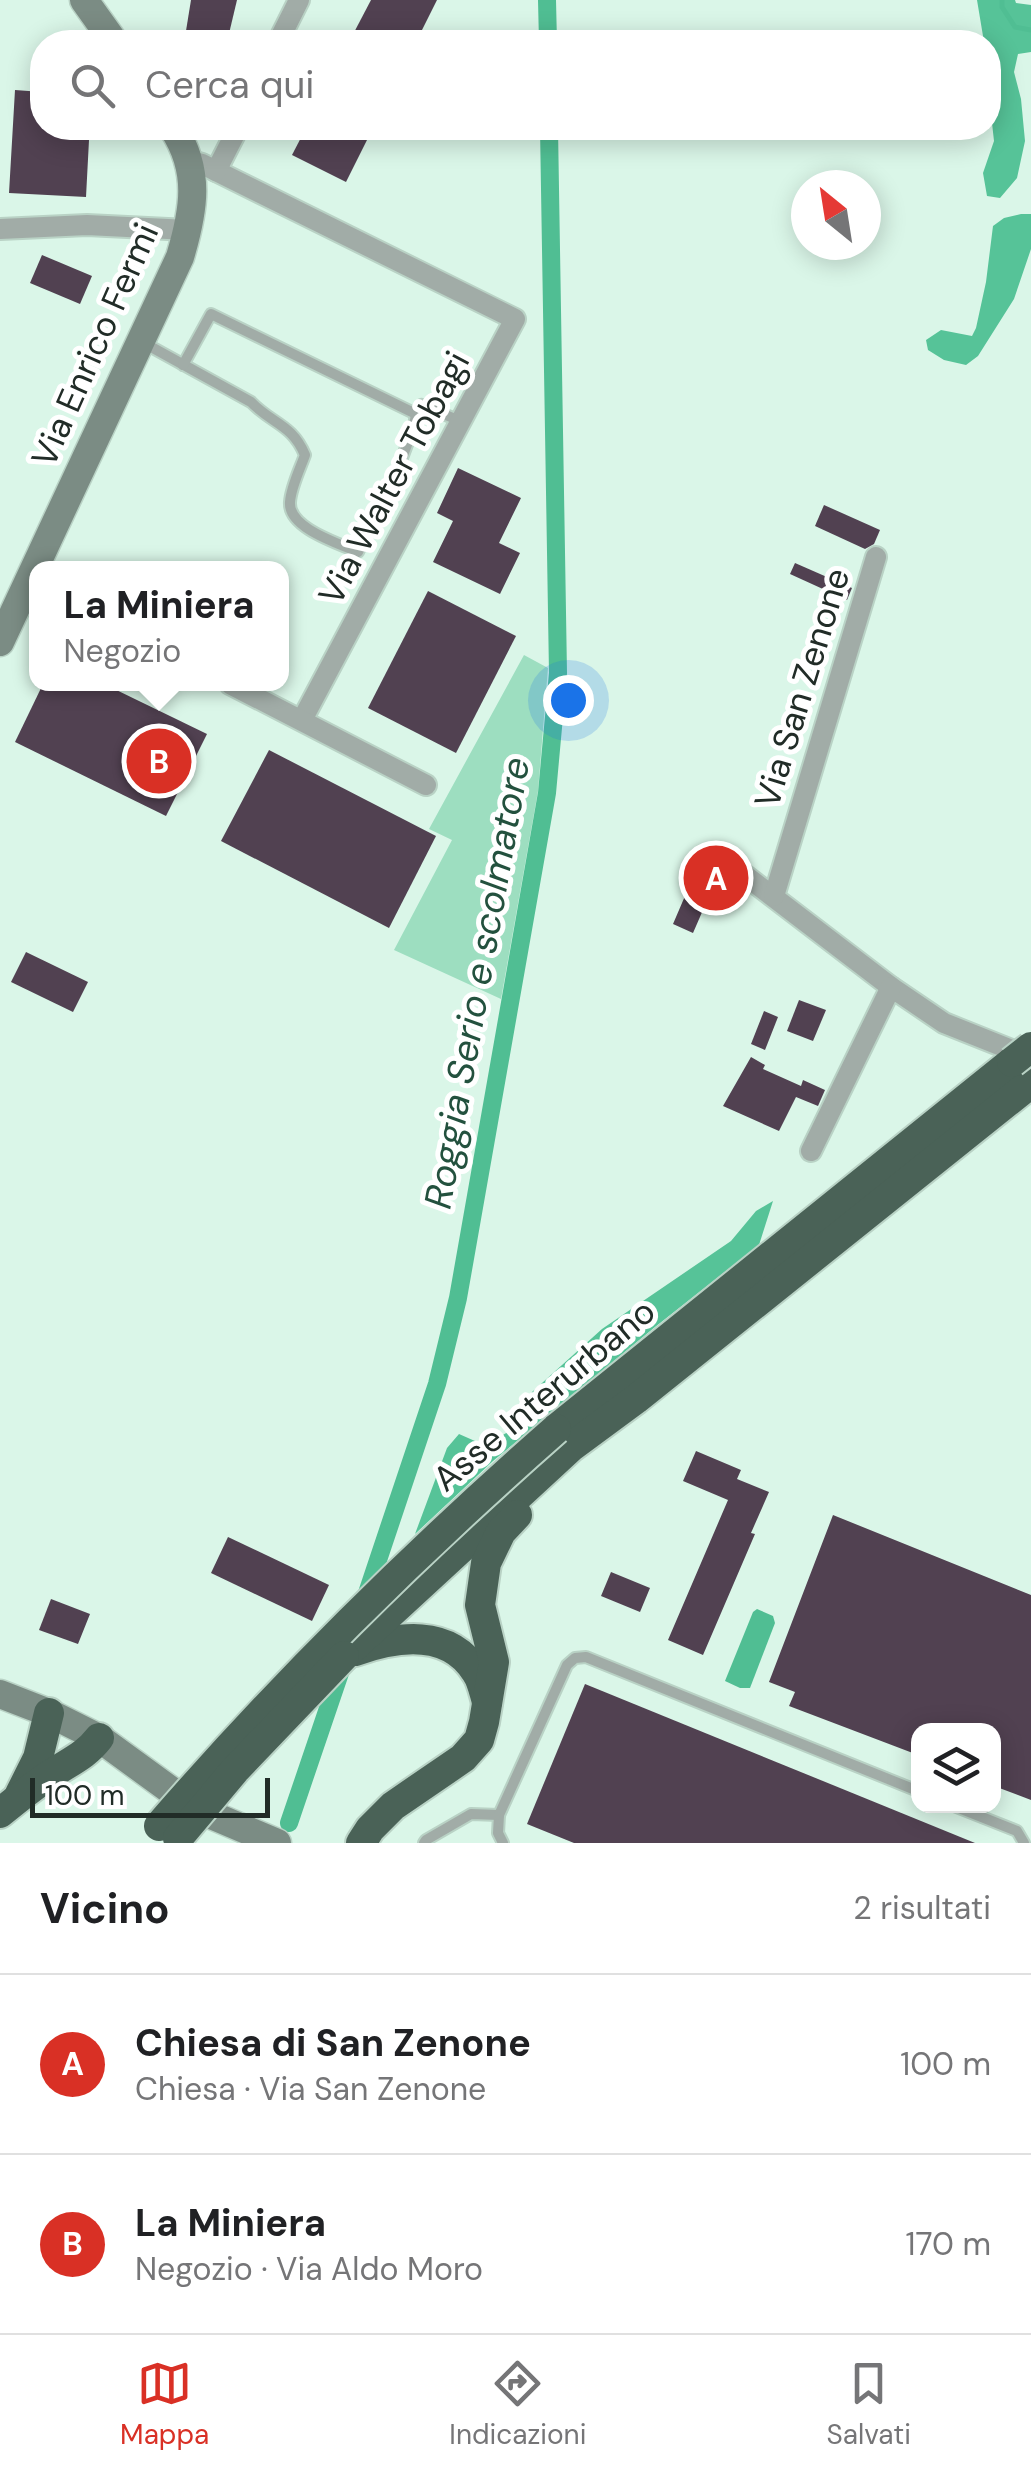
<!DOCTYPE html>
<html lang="it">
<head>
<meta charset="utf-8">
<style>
  body { margin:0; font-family:"DM Sans",sans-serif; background:#f2f2f2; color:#202124 }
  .controls { position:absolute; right:30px; bottom:30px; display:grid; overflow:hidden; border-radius:20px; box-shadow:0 5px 25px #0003 }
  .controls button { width:90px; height:90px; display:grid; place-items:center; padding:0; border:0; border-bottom:2px solid #e0e0e0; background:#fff; color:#202124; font:50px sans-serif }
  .compass { position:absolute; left:791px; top:170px; width:90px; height:90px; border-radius:50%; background:#fff; box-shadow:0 5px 25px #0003; rotate:330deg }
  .scale { position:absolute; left:30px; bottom:25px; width:240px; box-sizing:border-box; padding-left:10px; border:5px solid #212c27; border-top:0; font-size:28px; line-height:35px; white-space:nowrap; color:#212c27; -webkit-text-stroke:8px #fff; paint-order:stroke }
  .you { position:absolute; left:568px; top:700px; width:35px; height:35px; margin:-25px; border:8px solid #fff; border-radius:50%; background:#1a73e8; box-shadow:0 0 0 15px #1a73e833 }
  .badge { display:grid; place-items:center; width:65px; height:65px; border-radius:50%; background:#d93025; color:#fff; font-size:32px; font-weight:700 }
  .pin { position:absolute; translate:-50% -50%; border:5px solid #fff; box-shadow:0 2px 10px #0006 }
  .popup { position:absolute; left:29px; top:561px; width:260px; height:130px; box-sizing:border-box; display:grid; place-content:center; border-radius:20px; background:#fff; filter:drop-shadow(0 2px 8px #0005); font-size:32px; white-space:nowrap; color:#757577 }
  .popup b { font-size:38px; color:#202124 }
  .popup::after { content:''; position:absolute; left:50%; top:100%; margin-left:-20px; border:20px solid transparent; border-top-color:#fff }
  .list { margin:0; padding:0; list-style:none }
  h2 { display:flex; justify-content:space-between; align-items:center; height:130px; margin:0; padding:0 40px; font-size:42px }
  h2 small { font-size:32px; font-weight:400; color:#757577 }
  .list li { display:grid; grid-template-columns:65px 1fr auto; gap:30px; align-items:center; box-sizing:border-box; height:180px; padding:0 40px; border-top:2px solid #e0e0e0 }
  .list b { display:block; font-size:38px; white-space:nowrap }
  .list p { margin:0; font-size:32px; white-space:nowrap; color:#757577 }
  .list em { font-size:32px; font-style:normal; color:#757577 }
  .icon { flex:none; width:55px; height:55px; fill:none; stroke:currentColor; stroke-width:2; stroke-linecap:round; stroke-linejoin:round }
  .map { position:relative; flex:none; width:1031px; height:1843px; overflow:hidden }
  .search { position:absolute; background:#fff; box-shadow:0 5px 25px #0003; left:30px; right:30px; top:30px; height:110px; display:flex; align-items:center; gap:25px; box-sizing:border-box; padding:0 35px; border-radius:40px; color:#757577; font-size:38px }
  .sheet { height:490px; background:#fff }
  nav { display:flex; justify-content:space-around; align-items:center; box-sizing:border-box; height:140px; border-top:2px solid #e0e0e0; background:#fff; font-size:28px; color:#757577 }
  nav a { display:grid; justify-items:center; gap:5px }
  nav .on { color:#d93025 }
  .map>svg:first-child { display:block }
  .green { fill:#9ddec0 }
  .forest { fill:#56c398 }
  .water { fill:#50be93 }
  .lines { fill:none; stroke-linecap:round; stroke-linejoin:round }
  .stream { stroke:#50be93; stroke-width:5 }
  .canal { stroke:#50be93; stroke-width:18 }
  .building { fill:#514151 }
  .lane-casing { stroke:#b9d2c5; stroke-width:14 }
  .street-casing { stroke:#b9d2c5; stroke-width:24 }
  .secondary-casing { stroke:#b9d2c5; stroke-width:31 }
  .highway-casing { stroke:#b9d2c5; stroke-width:34 }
  .lane { stroke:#a1aca7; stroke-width:10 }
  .street { stroke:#a1aca7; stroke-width:20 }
  .secondary { stroke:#7b8c84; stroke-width:28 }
  .highway { stroke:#4a6257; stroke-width:30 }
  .highway-bridge-casing { stroke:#b9d2c5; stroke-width:34; stroke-linecap:butt }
  .highway-bridge { stroke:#4a6257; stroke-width:30 }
  .labels { text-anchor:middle; stroke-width:10; stroke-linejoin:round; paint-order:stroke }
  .street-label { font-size:35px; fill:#212c27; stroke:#fff }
  .water-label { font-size:38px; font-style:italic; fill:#23513e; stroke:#fff }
</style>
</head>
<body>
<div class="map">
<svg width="1031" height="1843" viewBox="0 0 1031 1843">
  <rect width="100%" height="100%" fill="#daf6e8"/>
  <path class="green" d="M524,655L548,668L538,791L501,999L394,950L452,840L429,829Z"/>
  <g class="forest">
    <path d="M977,0H1015L1016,3L1031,5V52L1018,54L1014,72L1021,99L1025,141L1017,178L1000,198L987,196L983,173L994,141L989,96L988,42H984Z"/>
    <path d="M1021,214H1031V249L1014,299L978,356L966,365L944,360L928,350L926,340L941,330L972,336L976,328L986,282L993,226L1004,218Z"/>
    <path d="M773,1201L759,1245L655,1327L493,1461L415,1534L447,1448L459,1434L484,1445L525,1423L518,1411L532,1392L602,1329L731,1241L756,1211Z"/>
  </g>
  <path class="water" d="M757,1609L773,1616L775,1623L750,1688H740L725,1681L753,1612Z"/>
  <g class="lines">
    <path class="stream" d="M1002,0V7L1015,27L1031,30"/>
    <g class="canal">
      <path d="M547,0L548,42"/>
      <path d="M365,1599L437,1384L458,1298L547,793L558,673L549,128"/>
      <path d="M289,1823L342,1667"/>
    </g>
  </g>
  <g class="building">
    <path d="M191,0H237L227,42H212L185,37Z"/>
    <path d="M371,0H437L416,42H349Z"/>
    <path d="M15,90L42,92V128H68L67,139L89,140L86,197L9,193Z"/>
    <path d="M306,128H373L346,182L292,155Z"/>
    <path d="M42,255L92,276L80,304L30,283Z"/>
    <path d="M458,468L521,498L499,543L520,553L500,594L433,562L453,521L437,513Z"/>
    <path d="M824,505L880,530L874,544L865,549L815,526Z"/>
    <path d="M795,563L852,588L847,600L790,574Z"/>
    <path d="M428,591L516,636L456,753L368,708Z"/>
    <path d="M43,684H104L207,734L166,816L15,742Z"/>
    <path d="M269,750L436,836L389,928L221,841Z"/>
    <path d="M708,858L712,867L730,882L726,892L713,887L693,933L673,924L691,882L698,885Z"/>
    <path d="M26,952L88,982L73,1012L11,982Z"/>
    <path d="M799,1000L826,1010L813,1041L787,1031Z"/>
    <path d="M764,1011L778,1017L765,1050L751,1044Z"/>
    <path d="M751,1057L765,1065L763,1069L801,1086L803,1080L825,1090L818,1106L796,1097L779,1131L723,1106Z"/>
    <path d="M696,1451L741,1470L737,1479L769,1492L751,1533L755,1534L703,1655L668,1640L728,1500L683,1481Z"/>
    <path d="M833,1515L1031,1595V1800L994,1786V1730H918V1755L789,1706L795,1692L769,1682Z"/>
    <path d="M228,1537L329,1585L312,1621L211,1573Z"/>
    <path d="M611,1572L650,1588L640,1612L601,1596Z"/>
    <path d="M51,1599L90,1614L78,1644L39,1630Z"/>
    <path d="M585,1684L975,1843H574L527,1824Z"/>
  </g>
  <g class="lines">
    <defs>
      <g id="lane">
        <path d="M144,343L251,402C272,424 292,424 305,455C300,469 291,487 290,502C288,528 338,543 358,552L399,466L414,426L416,414L422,405L460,421"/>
        <path d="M183,365L211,314L416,414"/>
        <path d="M954,1806L1017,1831L1024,1843"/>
        <path d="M424,1843L426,1840L471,1814L499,1815"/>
        <path d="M503,1843L498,1833L499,1815L567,1665L575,1658L586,1657L918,1791"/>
      </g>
      <g id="street">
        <path d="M278,42L299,0"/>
        <path d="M190,161L202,164L515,319L302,720"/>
        <path d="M216,171L238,128"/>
        <path d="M0,229L87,225L188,230"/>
        <path d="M230,684L426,785"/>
        <path d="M721,857L891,987L944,1023L1029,1057"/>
        <path d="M774,896L876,557"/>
        <path d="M811,1151L891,987"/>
      </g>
      <g id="secondary">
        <path d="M84,0L114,42"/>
        <path d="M0,642L180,257C194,210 201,171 173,128"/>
        <path d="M0,1694L49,1713L99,1738L195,1808L277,1843"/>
      </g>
      <g id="highway">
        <path d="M556,1429L1012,1062"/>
        <path d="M355,1651C397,1636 449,1628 476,1672C482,1680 484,1692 487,1702"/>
        <path d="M344,1656L571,1447L636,1399L1031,1083"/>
        <path d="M20,1794L38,1758L49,1713"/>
        <path d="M0,1813C17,1799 34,1785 53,1773C71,1761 86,1755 99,1738"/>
        <path d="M361,1843L370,1829L393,1806L463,1758L479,1740L484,1722L494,1662L480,1605L486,1563L501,1532L517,1515"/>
      </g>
    </defs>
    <use href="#lane" class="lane-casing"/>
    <use href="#street" class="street-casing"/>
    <use href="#secondary" class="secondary-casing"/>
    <use href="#highway" class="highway-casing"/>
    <use href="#lane" class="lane"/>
    <use href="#street" class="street"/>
    <use href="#secondary" class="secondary"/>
    <use href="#highway" class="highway"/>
    <defs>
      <g id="highway-bridge">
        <path d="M1012,1062L1031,1047"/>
        <path d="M159,1826C282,1684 415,1553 556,1429"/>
        <path d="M178,1838L235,1770L344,1656"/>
      </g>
    </defs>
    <use href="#highway-bridge" class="highway-bridge-casing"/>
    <use href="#highway-bridge" class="highway-bridge"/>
  </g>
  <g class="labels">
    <g class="street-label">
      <text transform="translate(95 345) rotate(-66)" y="12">Via Enrico Fermi</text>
      <text transform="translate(394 478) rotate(-62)" y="12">Via Walter Tobagi</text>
      <text transform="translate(802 688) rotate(-73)" y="12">Via San Zenone</text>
      <text transform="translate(544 1395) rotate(-40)" y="12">Asse Interurbano</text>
    </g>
    <g class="water-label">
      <text transform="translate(477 983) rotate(-80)" y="13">Roggia Serio e scolmatore</text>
    </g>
  </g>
</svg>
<div class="controls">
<button><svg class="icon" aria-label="layers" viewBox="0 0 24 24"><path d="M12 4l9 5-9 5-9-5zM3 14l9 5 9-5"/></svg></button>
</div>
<svg class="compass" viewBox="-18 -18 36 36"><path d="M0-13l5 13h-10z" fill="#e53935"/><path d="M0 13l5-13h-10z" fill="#757577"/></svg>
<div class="scale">100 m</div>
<div class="you"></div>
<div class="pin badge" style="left:716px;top:878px">A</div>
<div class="pin badge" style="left:159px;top:761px">B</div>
<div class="popup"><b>La Miniera</b>Negozio</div>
<div class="search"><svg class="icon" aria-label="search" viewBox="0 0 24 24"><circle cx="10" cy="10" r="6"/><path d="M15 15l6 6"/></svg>Cerca qui</div>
</div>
<section class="sheet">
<h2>Vicino<small>2 risultati</small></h2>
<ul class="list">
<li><span class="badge">A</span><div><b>Chiesa di San Zenone</b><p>Chiesa · Via San Zenone</p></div><em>100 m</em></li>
<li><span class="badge">B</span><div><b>La Miniera</b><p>Negozio · Via Aldo Moro</p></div><em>170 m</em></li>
</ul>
</section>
<nav>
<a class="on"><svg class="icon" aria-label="map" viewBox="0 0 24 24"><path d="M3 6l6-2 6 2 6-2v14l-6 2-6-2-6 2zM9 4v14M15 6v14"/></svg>Mappa</a>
<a><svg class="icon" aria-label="directions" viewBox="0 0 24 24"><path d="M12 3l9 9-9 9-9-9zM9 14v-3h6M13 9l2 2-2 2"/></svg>Indicazioni</a>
<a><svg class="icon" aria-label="saved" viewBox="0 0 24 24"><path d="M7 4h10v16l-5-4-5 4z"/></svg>Salvati</a>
</nav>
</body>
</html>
